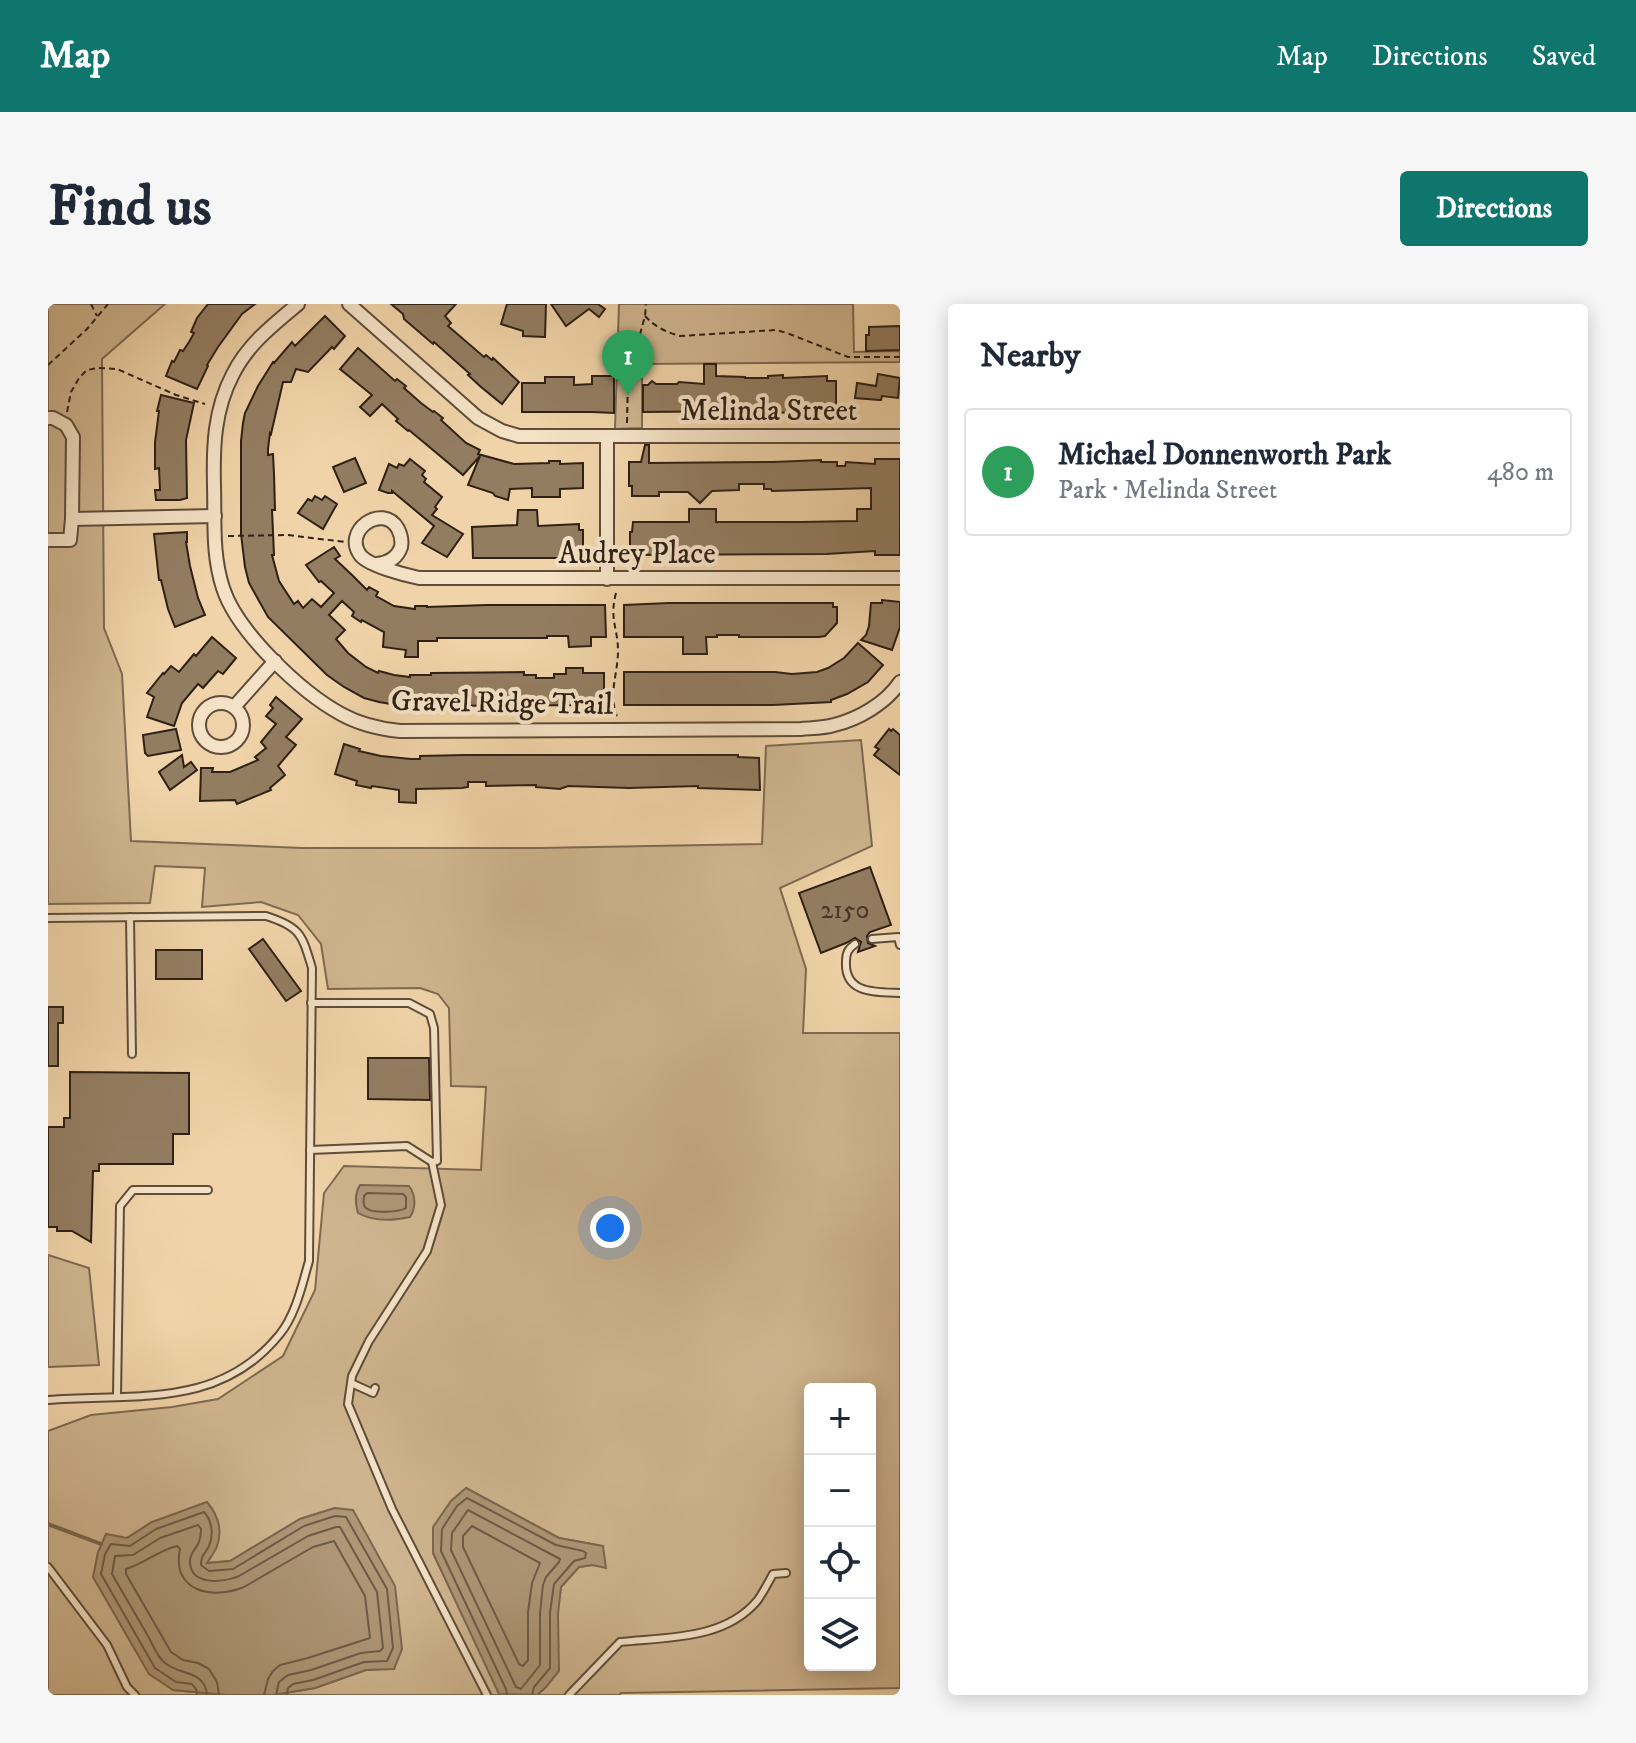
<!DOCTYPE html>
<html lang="en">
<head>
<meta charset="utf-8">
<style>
  body { margin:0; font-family:"IM FELL DW Pica",serif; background:#f6f6f7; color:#1f2937 }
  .controls { position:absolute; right:24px; bottom:24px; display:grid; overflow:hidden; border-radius:8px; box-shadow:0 4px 20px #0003 }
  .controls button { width:72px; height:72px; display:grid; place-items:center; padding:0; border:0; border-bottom:2px solid #e0e1e3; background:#fff; color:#1f2937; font:40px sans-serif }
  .you { position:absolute; left:562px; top:924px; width:28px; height:28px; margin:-20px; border:6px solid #fff; border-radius:50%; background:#1a73e8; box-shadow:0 0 0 12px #1a73e833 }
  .badge { display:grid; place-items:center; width:52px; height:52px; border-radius:50%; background:#0f766e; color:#fff; font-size:26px; font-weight:700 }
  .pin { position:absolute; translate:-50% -66px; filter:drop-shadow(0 2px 4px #0008) }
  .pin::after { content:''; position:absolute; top:42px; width:28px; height:24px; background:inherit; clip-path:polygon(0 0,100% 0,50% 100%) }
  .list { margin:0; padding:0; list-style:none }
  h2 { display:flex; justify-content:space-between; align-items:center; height:104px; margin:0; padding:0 32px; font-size:34px }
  h2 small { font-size:26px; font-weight:400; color:#747a83 }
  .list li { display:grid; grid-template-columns:52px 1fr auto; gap:24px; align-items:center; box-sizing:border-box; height:128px; margin:0 16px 16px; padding:0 16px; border:2px solid #e0e1e3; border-radius:8px }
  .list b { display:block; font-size:30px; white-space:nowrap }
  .list p { margin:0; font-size:26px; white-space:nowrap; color:#747a83 }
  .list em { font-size:26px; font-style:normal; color:#747a83 }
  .icon { flex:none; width:44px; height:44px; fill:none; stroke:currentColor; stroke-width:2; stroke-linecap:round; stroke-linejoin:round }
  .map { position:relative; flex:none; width:852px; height:1391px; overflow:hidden; border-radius:8px }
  header { display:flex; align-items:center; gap:48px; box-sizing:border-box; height:112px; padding:0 40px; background:#0f766e; color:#fff }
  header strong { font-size:38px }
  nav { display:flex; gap:44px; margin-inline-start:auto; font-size:28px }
  .intro { display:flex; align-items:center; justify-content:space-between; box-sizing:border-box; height:192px; padding:0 48px }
  h1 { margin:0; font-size:56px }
  .button { padding:20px 36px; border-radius:8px; background:#0f766e; color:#fff; font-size:28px; font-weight:700 }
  main { display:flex; gap:48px; padding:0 48px }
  aside { flex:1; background:#fff; border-radius:8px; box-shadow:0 4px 20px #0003 }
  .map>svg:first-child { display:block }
  .green { fill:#cfb58f; stroke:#7e6a52; stroke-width:2; fill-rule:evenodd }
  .water { fill:#ae9676; stroke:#7b674f; stroke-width:2 }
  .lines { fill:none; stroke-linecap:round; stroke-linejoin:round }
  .shore { stroke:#6e5b46; stroke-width:2 }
  .stream { stroke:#7b674f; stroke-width:4 }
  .building { fill:#937d61; stroke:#2e2015; stroke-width:2 }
  .lane-casing { stroke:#5e4d3a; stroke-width:10 }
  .street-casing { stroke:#5e4d3a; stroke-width:16 }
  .path { stroke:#2e2015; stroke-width:2; stroke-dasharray:6 4; stroke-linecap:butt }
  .lane { stroke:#f5e2c6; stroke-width:6 }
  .street { stroke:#f5e2c6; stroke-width:12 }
  .labels { text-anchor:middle; stroke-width:8; stroke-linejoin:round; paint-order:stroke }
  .number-label { font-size:26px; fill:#473728 }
  .street-label { font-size:30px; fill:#2e2015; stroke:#f5e2c6 }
</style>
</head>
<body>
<header>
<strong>Map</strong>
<nav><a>Map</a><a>Directions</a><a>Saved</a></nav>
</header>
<div class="intro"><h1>Find us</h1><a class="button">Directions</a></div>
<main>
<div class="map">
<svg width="852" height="1391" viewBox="0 0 852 1391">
  <rect width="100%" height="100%" fill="#f0d3a8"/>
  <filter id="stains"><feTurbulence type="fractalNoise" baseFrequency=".0025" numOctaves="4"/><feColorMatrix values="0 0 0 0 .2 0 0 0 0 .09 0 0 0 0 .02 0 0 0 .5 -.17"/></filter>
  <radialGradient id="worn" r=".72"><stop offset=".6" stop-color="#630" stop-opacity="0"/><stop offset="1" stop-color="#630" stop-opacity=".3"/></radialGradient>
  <g class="green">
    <path d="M0,0H117L54,55L56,324L74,370L83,537L254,544H491L714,540L718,442L813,436L824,542L732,584L758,665L755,729H852V1384L573,1389L571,1391H489L498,1383L513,1283L531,1263L544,1261L555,1242L511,1234L418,1184L385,1249L453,1391H225L267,1384L318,1366L346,1364L287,1204L252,1215L182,1257L158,1259L104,1218L79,1234L125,1386L179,1391H0V1127L43,1111L124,1103L170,1095L235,1052L267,986L276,889L296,862L433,866L438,783L403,782L401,704L390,690L372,684L280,685L273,640L250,611L213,598L154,603L157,564L107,562L102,599L0,600ZM762,1085H822V1361H762Z"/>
    <path d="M571,0H805L806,48L852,47V58L594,60V124L567,125Z"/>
    <path d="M0,951L41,964L51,1061L0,1063Z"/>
  </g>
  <g class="water">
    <path d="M312,881L361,882C368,891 368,904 362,913C344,917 326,918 310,909C307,899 306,890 312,881Z"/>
    <path d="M418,1184L511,1234L555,1242L558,1264L544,1261L531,1263L513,1283L510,1310L511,1367L498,1383L489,1391L451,1390L385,1249V1223L403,1197Z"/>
    <path d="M159,1198C170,1211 175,1225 169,1242C167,1248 162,1254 159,1259L182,1257L252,1215L287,1204L305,1206L347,1282L354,1345L346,1365L318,1366L267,1384L225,1391H179L125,1386L101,1370L45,1273L50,1248L58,1230L79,1234L104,1218Z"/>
  </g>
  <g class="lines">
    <g class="shore">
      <path d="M319,889L355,890L358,893V904C351,908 325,910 318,904C314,901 316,897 316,892Z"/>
      <path d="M420,1206L512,1255L511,1258L498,1273L495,1281L492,1309V1361L473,1385L468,1383L403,1246L404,1229Z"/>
      <path d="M424,1222L492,1259L484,1279L480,1308V1356L475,1362L471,1360L415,1243V1232Z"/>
      <path d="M149,1391L148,1385L144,1380L128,1378L107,1364L53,1270L57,1250L63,1240L82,1242L108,1225L156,1208C164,1217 166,1230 161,1242C157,1250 153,1251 153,1261L161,1267L185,1265L256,1222L287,1212L298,1213L339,1285L345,1344L339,1357L316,1358L265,1376L245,1380L240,1384L239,1391"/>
      <path d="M159,1391C157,1366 133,1372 117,1359C109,1353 105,1341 100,1332C88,1311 76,1291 64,1270L67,1252L85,1251L112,1234L150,1221L153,1225C153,1228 152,1235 151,1238C148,1245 143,1248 142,1256C141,1282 175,1279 191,1272L260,1232L288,1223H292L329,1288L335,1344L332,1347L313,1349L263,1366L240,1371L231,1378L228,1391"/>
      <path d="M171,1391L169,1378L161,1365L150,1359L135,1356L123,1348L78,1270V1265C96,1260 111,1246 129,1242L132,1245C123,1288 165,1296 196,1283L265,1243L286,1237L317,1292L322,1334L260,1354L232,1361L225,1367L220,1375L216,1391"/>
      <path d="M459,1391L458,1385L393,1247L394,1225L409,1202L419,1194L508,1241L535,1247L538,1249L537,1254L526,1257L506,1280L502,1309V1364L486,1383L484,1391"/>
    </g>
    <path class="stream" d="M0,1220L53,1240"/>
  </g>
  <g class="building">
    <path d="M160,0H207L194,10L170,43L159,61L160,62L149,85L118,72L124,57L126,58L132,46L135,47L141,38L146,29L143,28L149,14Z"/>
    <path d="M343,0H408L397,12L403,19L400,22L436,53L438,51L444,56L445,54L471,78L454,100L433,83L420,71L422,70L386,38L385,40L356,15L355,10Z"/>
    <path d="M459,0H498L497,33L475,32V27L453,20Z"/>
    <path d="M503,0H550L557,5L551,13L541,5L518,22Z"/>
    <path d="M277,12L297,32L286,45L284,43L260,68L248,65L243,78H235L223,130L222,129L220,145V151L225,150L226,170L227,206H224L226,251H224L231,277L246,300L250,297L255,304L264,295L273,303L286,289L273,277L271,278L258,261L286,243L292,252L287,255L304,271L319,286L321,283L330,288L328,292L346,302L367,305V302H379V303L439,301H557L558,333H543V342L521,343L520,332H499V334H389V337H370V353H357L358,346L335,343L336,328L314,316L313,318L304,312L306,308L294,297L281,311L297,326L288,335L300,349L318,363L330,369L331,367L346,371L362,373V371H383V369L476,368V371H488V374H506V370H518V364H535V369H556V401L354,402L331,398L316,394L296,383L279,371L220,313L201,279L197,263L193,230V137L195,119L197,109L210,82L225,58L226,59L244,38L247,42Z"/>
    <path d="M852,22V46L818,47V31H821V23Z"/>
    <path d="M310,44L347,77L349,75L358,82L356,84L373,99L385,108L386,107L395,114L393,116L418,139L432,146L430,150L466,160L501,159V157H512V160L535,159V184L512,185V193H484V184L462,185L460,196L447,192L445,189L420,181L432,152L415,171L361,126L360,127L348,117L350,115L334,100L322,112L312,103L324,91L292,65Z"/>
    <path d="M656,60H668V72L697,73V74H720V72L735,71V74L779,72V77H788V109H776V107L738,109L724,107L595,108V81H600L604,77L608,80H629L631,78L656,80Z"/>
    <path d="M830,70L852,74L850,94L834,92L833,96H831L807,94L809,79L828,82Z"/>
    <path d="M544,72H566V109L544,108H474V79H497V73H526V81L544,80Z"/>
    <path d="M113,91L146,99L138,136L139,194L132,196H108L107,186H112L111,164L107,165V138L111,107H109Z"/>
    <path d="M597,141H601V159L725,158L773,156V158H789V162H797L798,158L827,160V155H852V251H827V247L778,250L585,251V247L582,246V228H584L585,218H641V205H668V218H752L809,217V205H823V184L724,187L723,185H716V180H691V186L664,187L652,199L640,188H611V192H584V182H581V158H593Z"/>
    <path d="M307,154L318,179L296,188L285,163Z"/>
    <path d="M362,155L377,167L374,171L378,175L376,178L394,193L387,203L389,205L384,211L415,230L399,253L374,239L386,222L344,187V189H340L331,186L341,160L349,164L351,160L356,162Z"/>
    <path d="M267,192L274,196L277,192L289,200L275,225L250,209L260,195L264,197Z"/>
    <path d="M470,206H489L490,222L531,220V226H535V251H526V254H425L424,223L469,221Z"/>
    <path d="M139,228V238H138L142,262L150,294L157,311L127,323L120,305L113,276H111L106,230Z"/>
    <path d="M834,296L852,298V323L844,346L813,336L818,331L821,322L823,299H834Z"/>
    <path d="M621,299H785V303H789V319L777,332L771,333H691V331H669V333H658L659,350H635V333H576V301Z"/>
    <path d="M164,333L188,354L175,370L170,367L155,384L150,380L134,399L126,422L99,413L106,393L99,389L115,369L116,370L123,362L131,368L146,350L148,352Z"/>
    <path d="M810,339L835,361L820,378L799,390L783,396V398L725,401H576V368H727L744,370L769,368L780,364L796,354Z"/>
    <path d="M228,393L254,415L238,433L248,441L230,462L237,471L222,484L223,486L189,500L187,496L152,497L153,464H165L164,468H182L210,456L207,453L218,444L213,438L228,420L218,412L225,404L222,401Z"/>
    <path d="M128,425L133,446L100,452L97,449L95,431Z"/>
    <path d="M841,425L843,427L845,425L852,431V471L826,451L831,445L827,443Z"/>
    <path d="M296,440L312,445L311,447L333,452L363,455H372V452L418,451H690V453L711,454L712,486L650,484V482L581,484L520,482L512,485L488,483V481L438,482V478H420V483L414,484L368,485V499L351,498V486L324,482L323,484L308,481L309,477L287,470Z"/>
    <path d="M134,451L136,463L143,458L149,466L122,486L111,468Z"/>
    <path d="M822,563L843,621L822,628L819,632L820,639L827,642L810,648L813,638L807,634L798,639L773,649L751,589Z"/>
    <path d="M215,635L253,687L238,697L201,645Z"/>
    <rect x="108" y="646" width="46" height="29"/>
    <path d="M0,703H15V719H10V762H0Z"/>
    <path d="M320,754H381L382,796L320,795Z"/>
    <path d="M22,768L141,769V830H125V860H51V867H45L43,938L24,927H9V923H0V823H16V814H22Z"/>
  </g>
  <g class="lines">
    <defs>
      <g id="lane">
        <path d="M82,613L84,750"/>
        <path d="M0,614L218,612C253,623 254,631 264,664L261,957C254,981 248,1010 232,1030C171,1106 86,1089 0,1096"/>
        <path d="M824,635L850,633L852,641"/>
        <path d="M807,640C800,645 798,649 798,657C796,690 827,688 852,689"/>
        <path d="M263,699H361L382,710L386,724L389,857L384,858"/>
        <path d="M262,846L359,842L384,858L393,901L379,947L321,1037L304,1072L300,1100L344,1205L439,1391"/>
        <path d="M303,1079L325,1089L327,1084"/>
        <path d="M69,1092L72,902L85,886H160"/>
        <path d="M0,1263L59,1341L79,1383L87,1391"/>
        <path d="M521,1391L572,1338C619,1333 676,1336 709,1297C715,1289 720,1279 725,1270L738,1269"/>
      </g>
      <g id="street">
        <path d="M250,0C225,21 200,40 185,70C166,106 165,143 166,182C167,217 164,251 175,284C189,328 253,388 293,410C311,420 332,425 352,427L753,425C764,424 776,424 786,421C811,415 838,399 852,378"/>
        <path d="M301,0L430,114L454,127L471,132H852"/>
        <path d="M0,114H5L18,121L25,133L24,215L167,212"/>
        <path d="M0,236H22L24,215"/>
        <path d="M329,260C339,259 349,255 353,243C354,238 353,231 350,225C335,198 293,227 313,252C322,262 357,271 371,274H852"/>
        <path d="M559,275V133"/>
        <circle cx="173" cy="421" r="22"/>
        <path d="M186,403L227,357"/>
      </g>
    </defs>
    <use href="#lane" class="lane-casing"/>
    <use href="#street" class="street-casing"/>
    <g class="path">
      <path d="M43,0L49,12"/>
      <path d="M597,12C607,23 618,28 632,32L728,26L739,29L800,53H852"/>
      <path d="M0,61L39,25L60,0"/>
      <path d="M19,108L23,88L31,74L39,66L50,64L69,65L128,91L157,100"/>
      <path d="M579,119L580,74L597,12L598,0"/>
      <path d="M180,232L240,231L297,238"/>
      <path d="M568,289C561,315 570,324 570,347C570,369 560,391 569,412"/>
    </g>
    <use href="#lane" class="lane"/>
    <use href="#street" class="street"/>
  </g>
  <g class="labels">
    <g class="number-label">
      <text x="797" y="614">2150</text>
    </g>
    <g class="street-label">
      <text x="721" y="116">Melinda Street</text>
      <text x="589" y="259">Audrey Place</text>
      <text transform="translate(454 398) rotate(1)" y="10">Gravel Ridge Trail</text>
    </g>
  </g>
  <rect width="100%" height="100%" filter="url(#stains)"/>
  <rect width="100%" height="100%" fill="url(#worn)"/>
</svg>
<div class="controls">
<button>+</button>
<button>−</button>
<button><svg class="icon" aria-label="locate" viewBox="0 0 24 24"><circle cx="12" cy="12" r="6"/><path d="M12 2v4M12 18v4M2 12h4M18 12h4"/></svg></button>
<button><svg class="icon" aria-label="layers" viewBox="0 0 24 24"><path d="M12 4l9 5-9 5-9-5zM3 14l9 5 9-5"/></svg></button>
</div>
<div class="you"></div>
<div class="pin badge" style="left:580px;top:92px;background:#2e9e5b">1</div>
</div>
<aside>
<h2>Nearby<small></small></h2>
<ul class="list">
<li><span class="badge" style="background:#2e9e5b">1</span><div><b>Michael Donnenworth Park</b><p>Park · Melinda Street</p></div><em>480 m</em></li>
</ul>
</aside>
</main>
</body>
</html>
